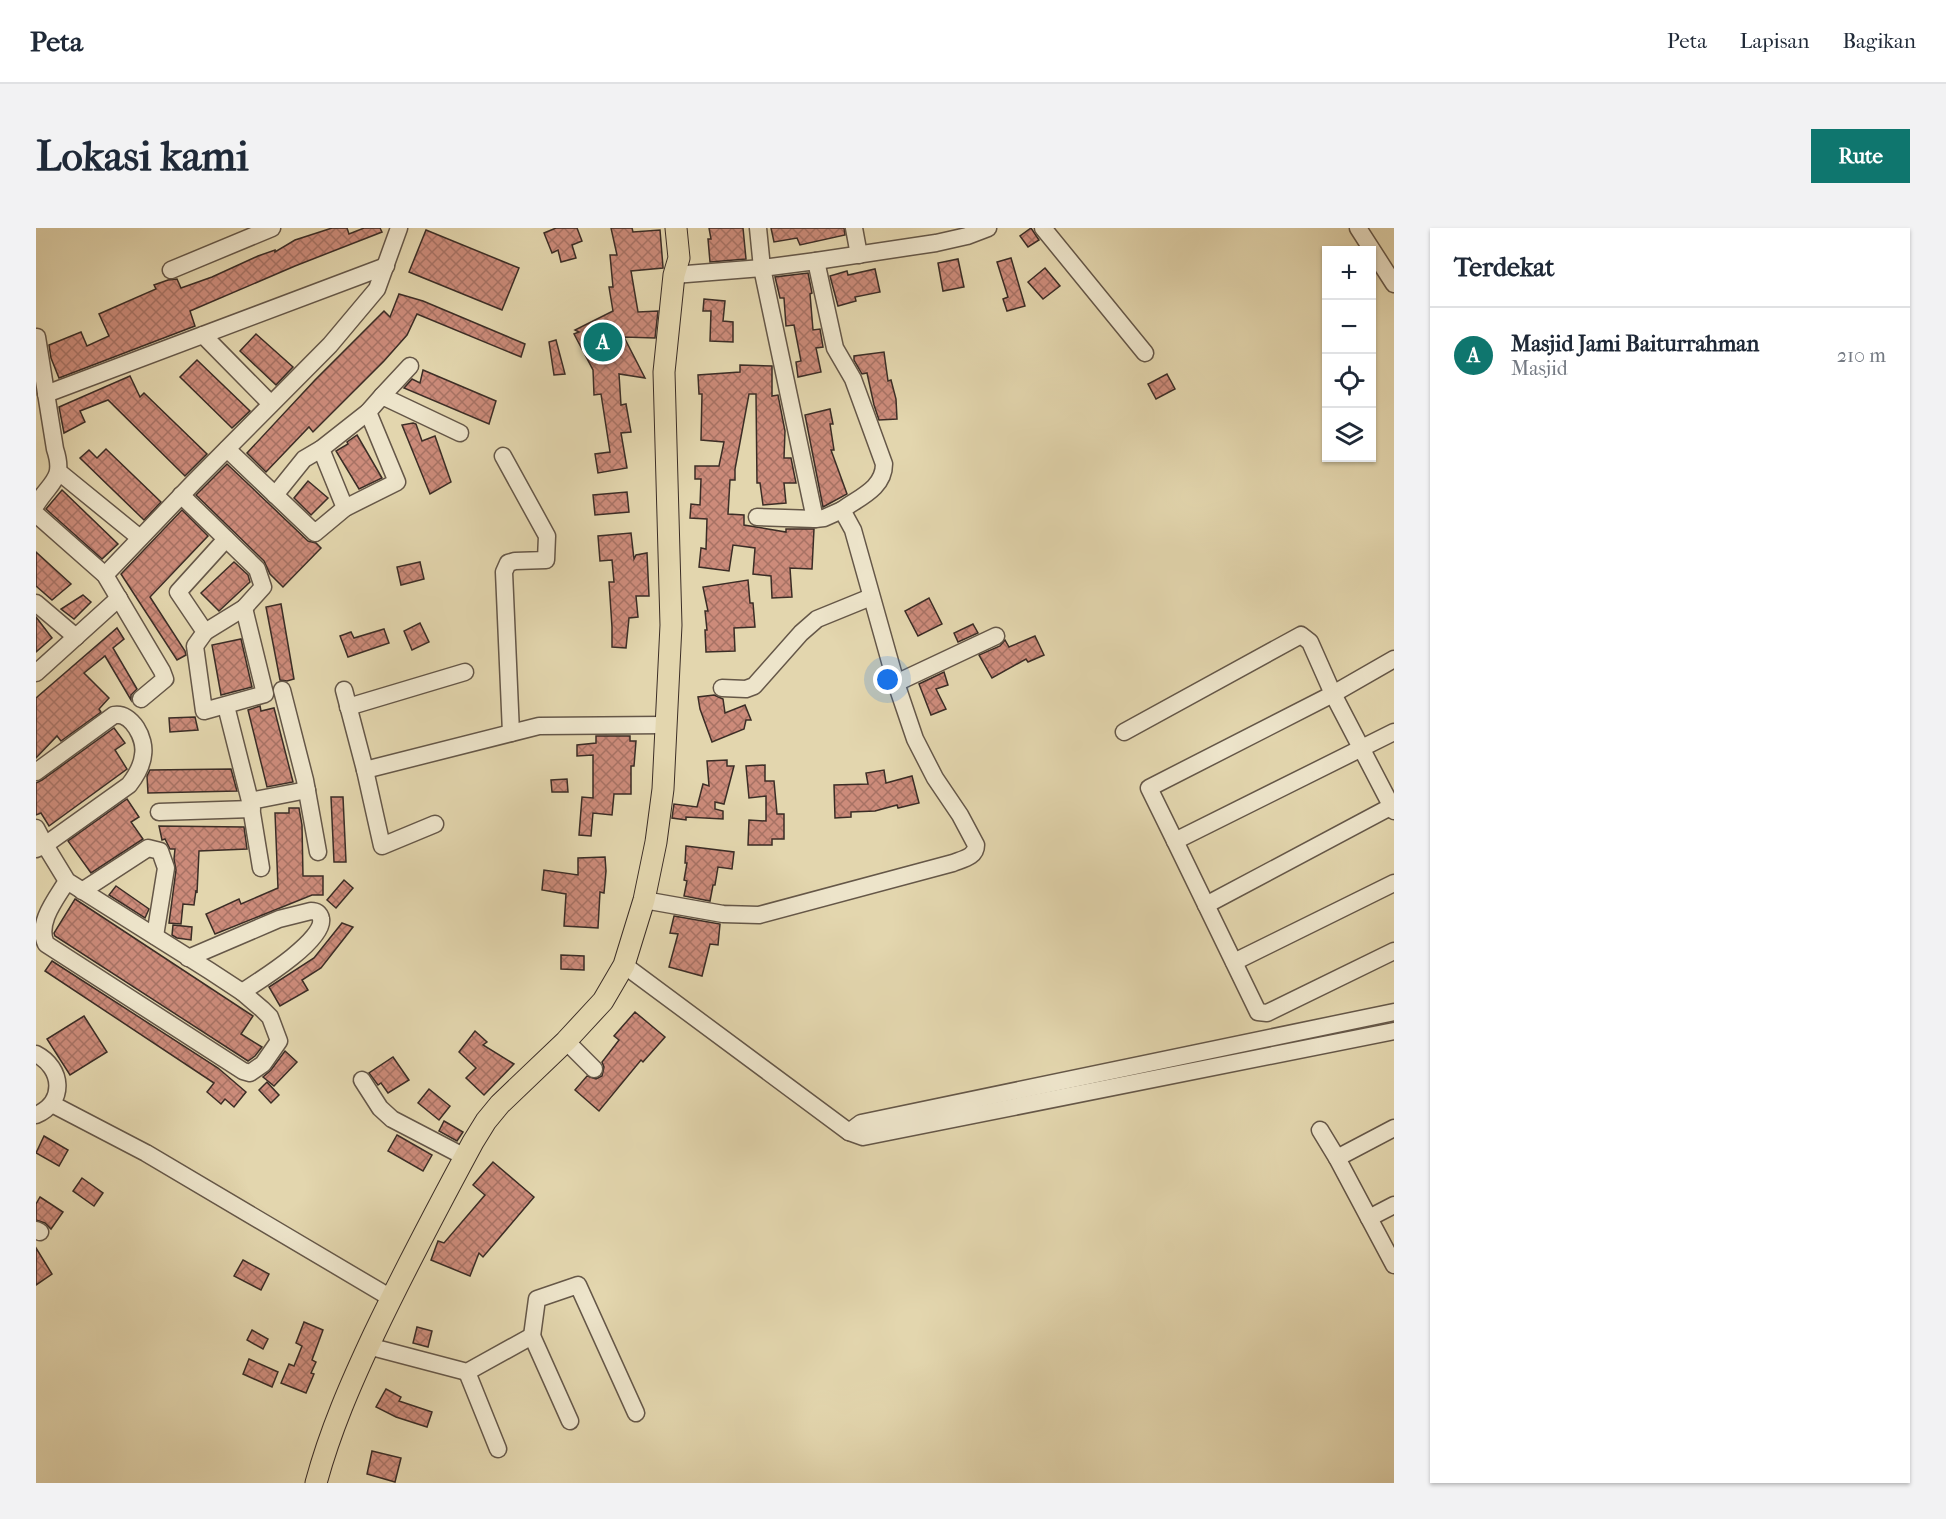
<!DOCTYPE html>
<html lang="id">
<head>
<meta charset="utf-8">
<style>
  body { margin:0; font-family:"IM FELL French Canon",serif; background:#f2f2f3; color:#1f2937 }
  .controls { position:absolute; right:18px; top:18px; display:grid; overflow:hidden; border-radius:0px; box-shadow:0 2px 4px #0004 }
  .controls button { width:54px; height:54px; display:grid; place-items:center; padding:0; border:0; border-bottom:2px solid #e0e1e3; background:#fff; color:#1f2937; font:30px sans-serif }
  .you { position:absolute; left:852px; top:452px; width:21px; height:21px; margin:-15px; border:4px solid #fff; border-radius:50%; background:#1a73e8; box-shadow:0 0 0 9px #1a73e833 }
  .badge { display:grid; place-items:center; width:39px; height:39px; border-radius:50%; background:#0f766e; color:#fff; font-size:20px; font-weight:700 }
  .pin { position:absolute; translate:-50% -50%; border:3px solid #fff; box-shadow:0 2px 6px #0006 }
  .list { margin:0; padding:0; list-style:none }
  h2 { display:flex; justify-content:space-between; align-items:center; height:78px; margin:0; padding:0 24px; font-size:26px }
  h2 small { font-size:20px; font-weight:400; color:#747a83 }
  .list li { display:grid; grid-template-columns:39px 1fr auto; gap:18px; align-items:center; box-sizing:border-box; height:96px; padding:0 24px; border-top:2px solid #e0e1e3 }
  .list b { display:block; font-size:22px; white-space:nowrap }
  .list p { margin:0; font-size:20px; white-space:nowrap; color:#747a83 }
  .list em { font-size:20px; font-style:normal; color:#747a83 }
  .icon { flex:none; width:33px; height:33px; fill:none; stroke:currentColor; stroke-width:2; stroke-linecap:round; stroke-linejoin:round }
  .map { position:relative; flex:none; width:1358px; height:1255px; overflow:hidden; border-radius:0px }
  header { display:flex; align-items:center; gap:36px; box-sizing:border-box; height:84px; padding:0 30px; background:#fff; border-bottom:2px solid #e0e1e3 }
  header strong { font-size:28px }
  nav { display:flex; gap:33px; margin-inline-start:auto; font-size:21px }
  .intro { display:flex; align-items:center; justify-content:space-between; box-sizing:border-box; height:144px; padding:0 36px }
  h1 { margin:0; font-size:42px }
  .button { padding:15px 27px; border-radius:0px; background:#0f766e; color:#fff; font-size:21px; font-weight:700 }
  main { display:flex; gap:36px; padding:0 36px }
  aside { flex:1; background:#fff; border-radius:0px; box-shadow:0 2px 4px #0004 }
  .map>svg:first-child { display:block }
  .building { fill:url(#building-cross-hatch); stroke:#3b2d26; stroke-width:1.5 }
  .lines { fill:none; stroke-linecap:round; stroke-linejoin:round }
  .minor-casing { stroke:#655748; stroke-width:19 }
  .major-casing { stroke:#3b2d26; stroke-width:23 }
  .minor { stroke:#ede4ca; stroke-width:16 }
  .major { stroke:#e3d6ae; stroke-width:21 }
</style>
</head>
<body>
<header>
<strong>Peta</strong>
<nav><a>Peta</a><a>Lapisan</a><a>Bagikan</a></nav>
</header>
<div class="intro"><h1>Lokasi kami</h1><a class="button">Rute</a></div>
<main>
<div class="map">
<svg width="1358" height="1255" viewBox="0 0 1358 1255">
  <defs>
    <pattern id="building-cross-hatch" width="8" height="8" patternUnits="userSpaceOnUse" patternTransform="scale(1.5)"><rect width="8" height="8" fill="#cc8b7a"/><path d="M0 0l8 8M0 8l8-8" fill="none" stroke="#a77264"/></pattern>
  </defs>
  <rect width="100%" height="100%" fill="#e3d6ae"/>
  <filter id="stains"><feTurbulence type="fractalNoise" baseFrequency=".00333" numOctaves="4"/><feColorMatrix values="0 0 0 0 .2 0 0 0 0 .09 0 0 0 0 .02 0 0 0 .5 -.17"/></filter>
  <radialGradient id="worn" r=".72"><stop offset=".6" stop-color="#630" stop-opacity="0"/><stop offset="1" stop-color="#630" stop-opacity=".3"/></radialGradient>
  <g class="building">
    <path d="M296,0H311L313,6L328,0H344L346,4L259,38L154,83L159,98L23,150L15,130L13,117L45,104L51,118L73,108L63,86L120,61L118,57L132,52L141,51L145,60L176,49L222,28L239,22V24L259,12Z"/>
    <path d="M520,0H541L546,13L536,17L540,30L525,34L522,22L516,25L508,5Z"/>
    <path d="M575,0H596L597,4L624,2L627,39V40L595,43L602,84L622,83L619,110L588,109L609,150L583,146L585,177L590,176L595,204L585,205L591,240L562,245L559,226L574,224L565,166L558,167L557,142L538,106L543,104L539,102L577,83L573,59H577L574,27H581Z"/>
    <path d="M673,0H707L710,31L674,34L672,11H675Z"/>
    <path d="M735,0H808L809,7L764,17L761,10L738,14Z"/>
    <path d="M995,0L1003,12L992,19L984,8Z"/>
    <path d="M390,2L483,40L466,82L373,44Z"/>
    <path d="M975,30L989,78L971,83L967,71L972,69L961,34Z"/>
    <path d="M922,31L928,59L907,63L902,35Z"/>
    <path d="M1009,40L1024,58L1007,71L992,54Z"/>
    <path d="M839,41L844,64L819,69L820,73L802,78L794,48L811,43L812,47Z"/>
    <path d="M772,45L776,65L774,66L777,102L784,101L787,119L780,120L785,144L762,149L760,134L765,133L758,97L750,98L748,70H744L739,49Z"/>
    <path d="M363,66L387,73L489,116L485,129L381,86L371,107L348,133L277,204L273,199L230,244L211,225L279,152L348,83L354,89Z"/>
    <path d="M668,71L689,73L687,93L697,94V114L674,113L675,83H667Z"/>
    <path d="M220,106L257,139L240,157L204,123Z"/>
    <path d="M520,112L529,146L518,147L513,114Z"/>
    <path d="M848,124L852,153L855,152L860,171L861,191L843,192L838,177L831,145L826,146L818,132V128Z"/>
    <path d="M161,132L214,183L196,200L144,149Z"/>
    <path d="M704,137L736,138V168L742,167L749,203L748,230H755L760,255H748L750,275L727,277L724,255H721L720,166H713L699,241V252H694L692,286L708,287V297L750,304V301H778L776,341L754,340L756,369L736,370L735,348L717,346L719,320L697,317L693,343L663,339L665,320L670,321L671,291L654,290L655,276L664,277L665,251H659V238H683L688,214L665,212L666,166H663L662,147L704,144Z"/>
    <path d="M387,142L460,173L453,196L368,160L376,151L384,155Z"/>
    <path d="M1131,146L1139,161L1120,171L1112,156Z"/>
    <path d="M94,148L104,169L108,165L171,226L149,248L72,172L44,183L49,194L28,205L23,179Z"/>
    <path d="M794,181L797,196H794L798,222H795L811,266L787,279L769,187Z"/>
    <path d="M377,195L380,196L386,213L399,208L415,254L394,266L366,197Z"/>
    <path d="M321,207L346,250L323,261L300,223L312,216L311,214Z"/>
    <path d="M70,221L125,274L108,292L44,230L53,222L61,230Z"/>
    <path d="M191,236L272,313L280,315L285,320L247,359L234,346L228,333L160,267Z"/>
    <path d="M272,253L292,270L275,287L258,270Z"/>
    <path d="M26,262L82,316L66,331L10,281Z"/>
    <path d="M591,264L593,284L559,287L557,267Z"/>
    <path d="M146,282L172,308L114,369L149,423L150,427L141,432L85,346Z"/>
    <path d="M595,305L598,331L600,327L611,325L613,368H600L602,389L593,390L590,420L576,419V399L573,354H578L576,332L564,333L562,308Z"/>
    <path d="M0,324L35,356L16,372L0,358Z"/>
    <path d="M198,334L212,347L214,354L183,383L165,365Z"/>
    <path d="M384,334L388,351L365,357L361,339Z"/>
    <path d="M712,352L714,375H717L719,399L698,400L699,423L670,424L669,402H671L669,383H672L667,359Z"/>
    <path d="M47,367L55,374L38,391L25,381Z"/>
    <path d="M893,370L906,396L882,408L869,383Z"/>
    <path d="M245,376L258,451L251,453L244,452L230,379Z"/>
    <path d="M0,389L16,410L0,424Z"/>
    <path d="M384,395L393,414L376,422L368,403Z"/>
    <path d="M937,396L942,405L922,414L918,405Z"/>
    <path d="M81,400L88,411L77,420L101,461L95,467V472L69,428L48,445L73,470L63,481L65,484L25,513L21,508L0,530V470Z"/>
    <path d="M348,401L353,415L312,429L304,408L315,404L318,410Z"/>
    <path d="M999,408L1008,427L992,434L990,431L956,450L943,427L964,418L969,412L973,419Z"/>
    <path d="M205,411L216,459L185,467L176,417Z"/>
    <path d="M908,444L912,457L900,461L910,481L895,487L883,456Z"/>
    <path d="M678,467L687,471L689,485L709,477L715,492H710L708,501L676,514L664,481L662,469Z"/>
    <path d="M224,478L225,483L238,480L257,554L231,559L212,482Z"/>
    <path d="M159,489L162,502L134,504L133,490Z"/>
    <path d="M78,500L89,515L79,522L91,541L13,598L5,585L0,587V555L6,552Z"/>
    <path d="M560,508H594V513H600L598,538H595V566H578L576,587L557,585L555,608L543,607L546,569L557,570V527L541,528V517L560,515Z"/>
    <path d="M691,532V538H698L688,576L679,574V581L687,583V591L650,589V592L636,590L638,576L661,579L667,556L673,558L671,533Z"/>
    <path d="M729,537V553H738L741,586H748V611H736V617H712L713,592L730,593V568L713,570L710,538Z"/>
    <path d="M195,541L201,563L112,565L111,548L114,542Z"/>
    <path d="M848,542L850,555L876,548L883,575L862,580L861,577L839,583L815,584V589L799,590L798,557L832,556L830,545Z"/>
    <path d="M531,551L532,564H516L515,552Z"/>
    <path d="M295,569H307L310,634H298Z"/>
    <path d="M91,571L103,589L95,594L107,611L55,645L32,613Z"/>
    <path d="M253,580H263L266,597L267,648H287V667H276L179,706L170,686L203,671L205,676L242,660L239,585H253Z"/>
    <path d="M123,598L208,599L211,621L163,623L161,665L160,662L158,677L147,676L145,696L133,695L140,642L138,631L139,621H134L129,611L126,612Z"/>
    <path d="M650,618L698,624L696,641L682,639L679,657H677L674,673L648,668L651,653L648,652L651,635H649Z"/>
    <path d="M569,629L570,643L568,665L564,664L562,700L528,698L530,666L506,662L508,642L542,647V630Z"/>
    <path d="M308,652L317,660L300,680L291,672Z"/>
    <path d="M80,658L113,681L109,690L73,667Z"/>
    <path d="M39,671L217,788L205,806L226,819L219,828L212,833L19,708L18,705Z"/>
    <path d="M638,688L684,696L682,717L674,716L666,748L633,739L642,706L634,705Z"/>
    <path d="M306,695L317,699L285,740L266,752L272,762L244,778L233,759L278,730Z"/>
    <path d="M137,697L156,699L155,712L141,710L136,707Z"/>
    <path d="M525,727L548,728V742L525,741Z"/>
    <path d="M16,733L182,840L210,864L198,879L189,871L185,876L171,864L178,855L9,743Z"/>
    <path d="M599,784L629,809L607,834L605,832L563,883L539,862L551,848L560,851L566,848L568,839L566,834L583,812L578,808Z"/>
    <path d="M48,788L71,824L34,847L11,811Z"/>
    <path d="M439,803L451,814L447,817L478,836L448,867L430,850L440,840L423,824Z"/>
    <path d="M249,823L261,834L238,858L227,849L235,842Z"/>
    <path d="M357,829L373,852L352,865L345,855L342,857L333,845Z"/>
    <path d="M231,854L243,867L235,875L223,862Z"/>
    <path d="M393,861L414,878L403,892L382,875Z"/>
    <path d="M408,893L427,904L421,913L403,903Z"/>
    <path d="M361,907L396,927L387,943L352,923Z"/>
    <path d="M8,908L32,922L23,938L0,925Z"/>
    <path d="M457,934L498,969L447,1029L443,1025L434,1048L395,1032L402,1013L408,1015L449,967L437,957Z"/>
    <path d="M46,950L67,965L58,978L37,963Z"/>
    <path d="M4,969L27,984L15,1001L9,995L0,992V976Z"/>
    <path d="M0,1020L16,1046L0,1057Z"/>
    <path d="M207,1032L233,1046L225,1062L198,1048Z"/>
    <path d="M268,1094L287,1102L276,1132L280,1134L275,1145L278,1146L270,1165L245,1155L253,1136L258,1138L266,1118L260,1115Z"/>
    <path d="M381,1099L396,1103L392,1119L377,1115Z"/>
    <path d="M216,1102L232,1111L227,1121L211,1112Z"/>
    <path d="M213,1131L242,1144L236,1159L207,1146Z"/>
    <path d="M350,1161L365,1169L363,1173L396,1184L391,1199L360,1189L340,1179Z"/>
    <path d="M336,1223L365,1230L359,1254L331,1246Z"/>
  </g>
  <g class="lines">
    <defs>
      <g id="minor">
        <path d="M722,0L726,40L779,291"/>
        <path d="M818,0L823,27"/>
        <path d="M1007,0L1109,125"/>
        <path d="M1322,0L1358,56"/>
        <path d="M780,33L900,15L931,8L952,0"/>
        <path d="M135,42L236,0"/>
        <path d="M638,47L726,40L780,33L799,120L817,151L848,236C848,260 824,269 806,282"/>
        <path d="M167,107L235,176"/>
        <path d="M10,166L350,38"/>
        <path d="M346,168L374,138"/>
        <path d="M191,221L279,305L309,280L361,254L332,184"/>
        <path d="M285,221L309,280"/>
        <path d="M467,228L511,308L510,332L479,333L472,335L468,344L475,505"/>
        <path d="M23,244L104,310"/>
        <path d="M145,267L221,341L227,359L208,380L169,404"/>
        <path d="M239,267L268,231L285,221L332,184L346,168L424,205"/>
        <path d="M0,277C15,253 29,251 19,221L1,109"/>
        <path d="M0,286L69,347L126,443L129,451L105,471"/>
        <path d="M190,311L142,364L169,404L159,418L168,483L229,466L208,380"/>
        <path d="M69,347L158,254L294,117L341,61L363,0"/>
        <path d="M0,375L40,409"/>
        <path d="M0,445L83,370"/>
        <path d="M860,455L960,408"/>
        <path d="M686,460L710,461L718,458L765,405L781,391L835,369"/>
        <path d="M246,462L269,552L282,624"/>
        <path d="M308,462L329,542L346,618L399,596"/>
        <path d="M190,478L214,573L271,562"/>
        <path d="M312,479L429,444"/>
        <path d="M1088,504L1265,407L1274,414L1297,466L1358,583"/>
        <path d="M1358,504L1139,613L1222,784L1231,785L1358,723"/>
        <path d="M329,542L503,498L629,497"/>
        <path d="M0,544L78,487C96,484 110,511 107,527C106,538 100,548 93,557L9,617L0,600"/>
        <path d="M214,573L225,640"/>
        <path d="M123,584L216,581"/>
        <path d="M1139,613L1113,560L1297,466L1358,431"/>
        <path d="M0,621L9,617L31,653L174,743L206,764L226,781L234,789L243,813L227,836L214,845L207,843L10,716C0,695 20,671 31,653"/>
        <path d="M46,663L112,620L124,623L130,640L119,708"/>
        <path d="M608,672L687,686L723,687L917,635C927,631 940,629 940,617L924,587L899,550L879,511L860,455L817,302L806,282L788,290L779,291L721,289"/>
        <path d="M1170,677L1358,577"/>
        <path d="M152,730L243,691L275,683C280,683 284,685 285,691C289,712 223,753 206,764"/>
        <path d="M1198,734L1358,655"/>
        <path d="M588,737L813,904L827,909L1358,803"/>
        <path d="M530,813L558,841"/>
        <path d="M0,826C27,840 30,874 0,887"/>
        <path d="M326,852L344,880L356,891L429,929"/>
        <path d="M16,876L110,925L355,1070"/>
        <path d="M1284,902L1301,930L1358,1037"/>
        <path d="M813,904L825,895L1358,784"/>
        <path d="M1301,930L1358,900"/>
        <path d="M1333,990L1358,977"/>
        <path d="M0,1002L4,1004"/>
        <path d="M496,1108L501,1071L542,1057L600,1185"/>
        <path d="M332,1118L431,1144L496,1108L534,1193"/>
        <path d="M431,1144L462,1221"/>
      </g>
      <path id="major" d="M280,1255C294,1203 315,1155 338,1106C369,1041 403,977 437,914L450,893L464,876L530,813L567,773L588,737L608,672L620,614L627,561L635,397L628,144L638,47L643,30L640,0"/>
    </defs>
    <use href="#minor" class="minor-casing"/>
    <use href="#major" class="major-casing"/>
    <use href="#minor" class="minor"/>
    <use href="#major" class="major"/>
  </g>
  <rect width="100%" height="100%" filter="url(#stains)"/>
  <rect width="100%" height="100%" fill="url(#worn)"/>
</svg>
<div class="controls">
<button>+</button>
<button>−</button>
<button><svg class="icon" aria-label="locate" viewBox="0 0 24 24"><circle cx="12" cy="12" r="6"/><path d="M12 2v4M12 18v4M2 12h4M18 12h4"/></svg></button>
<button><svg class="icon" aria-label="layers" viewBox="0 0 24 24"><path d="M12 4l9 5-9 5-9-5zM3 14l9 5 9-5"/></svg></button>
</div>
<div class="you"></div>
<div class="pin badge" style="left:567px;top:114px">A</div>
</div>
<aside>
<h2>Terdekat<small></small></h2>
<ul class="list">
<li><span class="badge">A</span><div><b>Masjid Jami Baiturrahman</b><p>Masjid</p></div><em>210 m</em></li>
</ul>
</aside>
</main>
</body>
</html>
